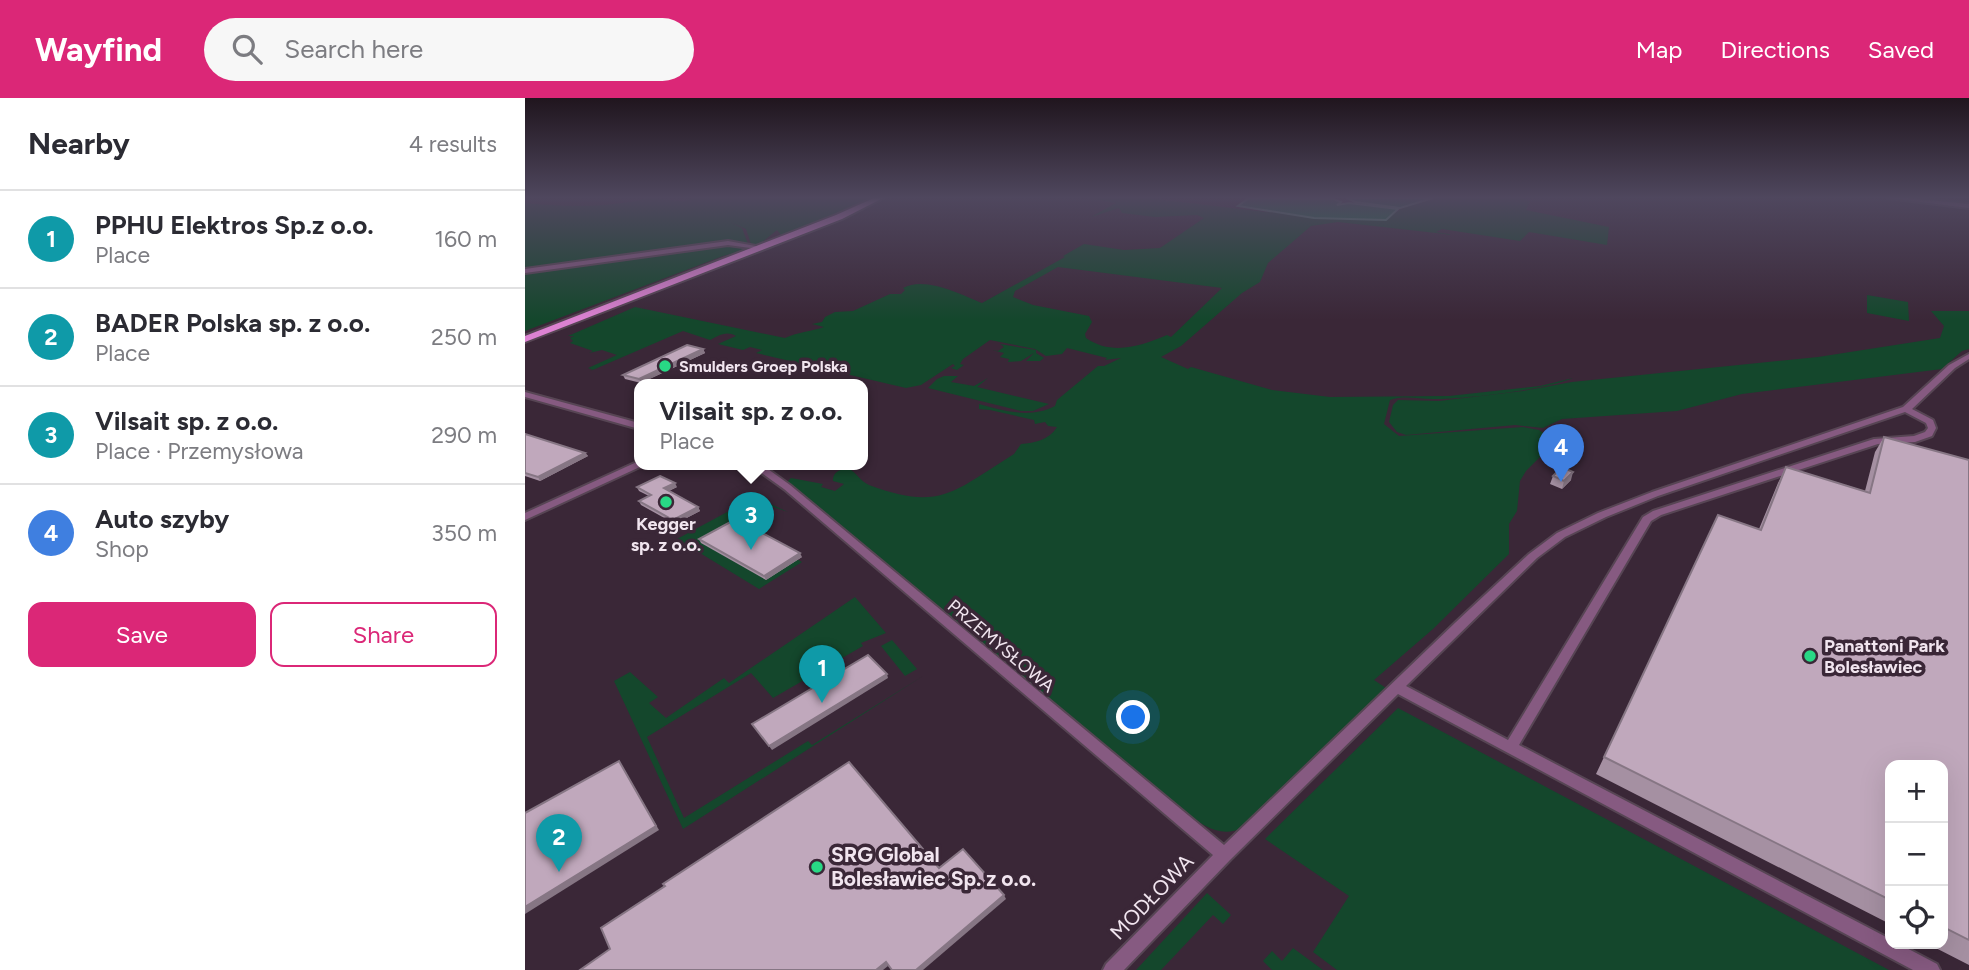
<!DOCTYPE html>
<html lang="en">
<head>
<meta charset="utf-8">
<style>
  body { margin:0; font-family:Figtree,sans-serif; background:#f7f7f7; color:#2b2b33 }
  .controls { position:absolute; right:21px; bottom:21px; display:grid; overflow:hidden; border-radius:14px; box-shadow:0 7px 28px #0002 }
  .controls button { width:63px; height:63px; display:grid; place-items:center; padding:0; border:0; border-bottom:2px solid #e1e1e2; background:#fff; color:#2b2b33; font:35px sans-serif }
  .you { position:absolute; left:609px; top:620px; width:24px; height:24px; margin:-18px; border:5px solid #fff; border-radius:50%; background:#1a73e8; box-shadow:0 0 0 10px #1a73e833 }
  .badge { display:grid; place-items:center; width:46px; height:46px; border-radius:50%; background:#db2777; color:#fff; font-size:23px; font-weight:700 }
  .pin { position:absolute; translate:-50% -58px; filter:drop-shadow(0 2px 4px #0008) }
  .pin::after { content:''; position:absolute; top:37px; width:24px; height:21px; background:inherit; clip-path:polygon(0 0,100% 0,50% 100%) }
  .popup { position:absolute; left:109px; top:281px; width:234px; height:91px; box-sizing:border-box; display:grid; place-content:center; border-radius:14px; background:#fff; filter:drop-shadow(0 2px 5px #0005); font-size:23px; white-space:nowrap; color:#7c7c81 }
  .popup b { font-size:26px; color:#2b2b33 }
  .popup::after { content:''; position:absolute; left:50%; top:100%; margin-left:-14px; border:14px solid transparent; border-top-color:#fff }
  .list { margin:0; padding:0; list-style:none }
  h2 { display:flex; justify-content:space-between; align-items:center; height:91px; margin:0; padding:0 28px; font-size:30px }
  h2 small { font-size:23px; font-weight:400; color:#7c7c81 }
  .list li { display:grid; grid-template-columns:46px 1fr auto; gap:21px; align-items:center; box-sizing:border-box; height:98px; padding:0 28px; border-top:2px solid #e1e1e2 }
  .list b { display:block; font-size:26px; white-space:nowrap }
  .list p { margin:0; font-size:23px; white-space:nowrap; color:#7c7c81 }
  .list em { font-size:23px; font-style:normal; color:#7c7c81 }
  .actions { display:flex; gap:14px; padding:21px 28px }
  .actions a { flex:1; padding:16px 0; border:2px solid #db2777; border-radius:14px; text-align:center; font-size:24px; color:#db2777 }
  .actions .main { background:#db2777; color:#fff }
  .icon { flex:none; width:38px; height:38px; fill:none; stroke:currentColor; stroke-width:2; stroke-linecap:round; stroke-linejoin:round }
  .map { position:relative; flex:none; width:1444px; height:872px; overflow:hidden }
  header { display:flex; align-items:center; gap:42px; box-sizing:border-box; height:98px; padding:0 35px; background:#db2777; color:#fff }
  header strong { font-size:33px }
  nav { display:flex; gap:38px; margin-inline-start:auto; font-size:24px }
  .search { width:490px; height:63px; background:#f7f7f7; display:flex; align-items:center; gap:18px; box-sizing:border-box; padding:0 24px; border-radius:38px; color:#7c7c81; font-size:26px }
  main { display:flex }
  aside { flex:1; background:#fff }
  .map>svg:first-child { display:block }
  .green { fill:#14472c; fill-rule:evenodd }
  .water { fill:#0f7646; stroke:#539779; stroke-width:2 }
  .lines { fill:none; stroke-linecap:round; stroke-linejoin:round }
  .minor-casing { stroke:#574554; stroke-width:4 }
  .major-casing { stroke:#574554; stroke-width:4 }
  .minor { fill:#865a81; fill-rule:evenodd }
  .major { fill:#dc82d2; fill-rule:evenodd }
  .wall { fill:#a590a2 }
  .shaded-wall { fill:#867684 }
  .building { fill:#c0a8bc; stroke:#867684; stroke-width:2 }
  .poi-dot { fill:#28d885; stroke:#3a2737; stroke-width:2.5 }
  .labels { text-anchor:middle; stroke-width:7; stroke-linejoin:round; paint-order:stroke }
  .far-poi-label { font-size:16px; font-weight:bold; fill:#f1e5ef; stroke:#3a2737; text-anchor:start }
  .poi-label { font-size:18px; font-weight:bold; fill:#f1e5ef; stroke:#3a2737 }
  .street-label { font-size:18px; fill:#f1e5ef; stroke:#3a2737 }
  .near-poi-label { font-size:21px; font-weight:bold; fill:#f1e5ef; stroke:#3a2737; text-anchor:start }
  .near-street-label { font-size:21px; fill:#f1e5ef; stroke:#3a2737 }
</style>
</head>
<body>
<header>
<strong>Wayfind</strong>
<div class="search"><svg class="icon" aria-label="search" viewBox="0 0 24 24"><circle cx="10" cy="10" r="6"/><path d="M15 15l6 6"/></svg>Search here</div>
<nav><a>Map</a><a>Directions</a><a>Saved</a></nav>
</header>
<main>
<aside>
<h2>Nearby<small>4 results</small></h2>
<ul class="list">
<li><span class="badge" style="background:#0f9aa8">1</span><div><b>PPHU Elektros Sp.z o.o.</b><p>Place</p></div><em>160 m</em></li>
<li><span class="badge" style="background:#0f9aa8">2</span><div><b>BADER Polska sp. z o.o.</b><p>Place</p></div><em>250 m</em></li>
<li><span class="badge" style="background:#0f9aa8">3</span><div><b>Vilsait sp. z o.o.</b><p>Place · Przemysłowa</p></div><em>290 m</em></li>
<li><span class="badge" style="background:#3f7fe0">4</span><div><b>Auto szyby</b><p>Shop</p></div><em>350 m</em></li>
</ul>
<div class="actions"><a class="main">Save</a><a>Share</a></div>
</aside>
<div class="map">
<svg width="1444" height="872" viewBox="0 0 1444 872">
  <rect width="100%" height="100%" fill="#3a2737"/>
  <g class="green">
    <path d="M123,100L157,103L170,100H349L257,138L252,132L235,146H226L221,131L205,124L217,130L223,146L209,144L233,149L198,158L0,233V105C41,109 83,110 123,100Z"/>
    <path d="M563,100H622L741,114L866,118C901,90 955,100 997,100L1005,103L1001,112L1084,129L1082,147L1004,134L995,143L917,131L911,134L929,137L813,124L786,128L743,165L735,184L717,195L656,248L636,259L663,271L666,269L747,292L805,299L924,298L1015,288L1048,280C1020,292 939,301 908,301C894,301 878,297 865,302L859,326L874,338L998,329L1014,332L1023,338L1024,343L1018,356L1001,373L995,383L992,413L984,426V456L908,531L849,582L861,590L720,729C695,741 680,728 659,714L262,384L266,380L298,386L296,389L310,393L319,386L308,383C307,375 315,371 323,370C331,374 335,383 344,387C416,414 429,393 489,356L496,346C510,345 524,342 532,329L523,328L520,324L510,326L509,322L465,312L454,311V306C480,313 505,321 530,308L532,302L573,268H579L596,260L580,262L582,260L542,250L537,256L521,258L510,251L465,242L438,261L435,266L439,267L432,272L426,270L430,268L428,266L396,287L381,290L231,255L237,252L225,249L218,252L193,246L211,238C201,232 193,238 185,242L158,233L63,274L68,272L63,270L92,257L77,252L64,255L68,253L45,245L48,243L45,240L49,238H43L110,209L260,240C273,234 288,233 299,229L287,226L297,224L300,219L310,214L328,213L365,196H376L380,192L378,190C400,178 435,196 457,205L540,159L538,158L559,146L599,152L635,150L679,120L672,117L630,119L597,115L594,110L566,119L591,105ZM533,169L697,190L646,239L642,237C616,248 587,258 561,240L560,236L567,224L564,218L508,207L488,199L490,193Z"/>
    <path d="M1342,197L1383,204L1384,223L1342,215Z"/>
    <path d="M1406,213H1444V251L1437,253L1417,271L1217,296L1152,313L1037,321L1018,330L990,327L881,337L872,334L864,324L868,307L873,302L914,303L998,293L1047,284L1293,259L1415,240L1419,228Z"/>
    <path d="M475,246L511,252V255L519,260L515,263H501L509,255L496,263L483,264L484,261L475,259L479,255L467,252L473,253L479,249Z"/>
    <path d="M419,278H433L426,284L449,288L463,280L452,289L524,306L508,313H496L403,290L412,281Z"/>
    <path d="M230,399L263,414L228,402L213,410L245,426L244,430L232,439L277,464L234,491L152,441Z"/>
    <path d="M330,499L361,535L336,545L338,548L248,600L226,575L122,639L159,720L283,643L287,647L398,578L158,731L89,583L105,574L133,599L124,605L141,620L199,580L204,585Z"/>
    <path d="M367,542L392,571L380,578L356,548Z"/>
    <path d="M873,610L1364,872H812L788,854L824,798L740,741Z"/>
    <path d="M682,795L706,817L698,826L688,817L636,872H611Z"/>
    <path d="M768,850L798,872H747L738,863L747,853L757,863Z"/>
  </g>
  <g class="water">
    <path d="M724,100L809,101L816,104L812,107L824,105L873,111L861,122L789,120L713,108Z"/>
    <path d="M822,100H908L875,110L830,104Z"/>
  </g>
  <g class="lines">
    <defs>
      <g id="minor">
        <path d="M1363,100H1383L1444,106V110Z"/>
        <path d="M203,143L236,149L233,151L203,147L0,175V171Z"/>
        <path d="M1444,256V261L1430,270L1387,311L1408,322L1411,330L1407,338L1390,344L1353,346L1136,417L1126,423L994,647L1365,841V846H1374L1412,866L1415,872H1388L873,596L705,762L599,872H578L581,866L688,757L259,391L224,366H236L265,387L699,747L931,524L1004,456L1032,435L1073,415L1127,394L1378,309L1424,267ZM1380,314L1401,325L1403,330L1400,334L1389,338L1349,341L1128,413L1118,419L983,642L881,588L1012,460L1040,439L1081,419L1133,398Z"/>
        <path d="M0,294L114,325V331L0,299Z"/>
        <path d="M114,363V366H119L117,368L0,422V415Z"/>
      </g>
      <path id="major" d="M349,100H358L317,121L0,244V238L311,117Z"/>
    </defs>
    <use href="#minor" class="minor-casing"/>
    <use href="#major" class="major-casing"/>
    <use href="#minor" class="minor"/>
    <use href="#major" class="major"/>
  </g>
  <g class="wall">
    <path d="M178,251L180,255L116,285L100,281L98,277Z"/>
    <path d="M0,336L60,355L63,358L15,383L0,378Z"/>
    <path d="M1359,339L1444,362V867L1403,846H1418V667H1365V826L1071,676L1193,417L1234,431L1253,385L1261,369L1340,393L1350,354Z"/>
    <path d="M1028,378L1046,382L1037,391L1025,386Z"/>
    <path d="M112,389H152L144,393L173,409L175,413L150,426L116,407L114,403L124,398L114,393Z"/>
    <path d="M174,441L277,459L241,482L176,445Z"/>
  </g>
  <g class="shaded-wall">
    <path d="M178,251L180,255L116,285L114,281Z"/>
    <path d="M60,355L63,358L15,383L13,379Z"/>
    <path d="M1048,374L1046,382L1037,391L1039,383Z"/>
    <path d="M150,385L152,389L141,394L139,390Z"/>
    <path d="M173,409L175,413L150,426L148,422Z"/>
    <path d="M275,455L277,459L241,482L239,478Z"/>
    <path d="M362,576L363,580L247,652L244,648Z"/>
    <path d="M94,663L134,732L0,816V809Z"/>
    <path d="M479,797L481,801L398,872H391Z"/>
    <path d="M361,864L363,868L358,872H351Z"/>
  </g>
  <g class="building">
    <path d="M162,247L178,251L114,281L98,277Z"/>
    <path d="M0,336L60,355L13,379L0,375Z"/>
    <path d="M1359,339L1444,362V842L1418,829V667H1365V802L1079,659L1193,417L1236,432L1261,369L1345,395Z"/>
    <path d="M1037,369L1048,374L1039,383L1028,378Z"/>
    <path d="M135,378L150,385L139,390L173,409L148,422L114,403L126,397L112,389Z"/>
    <path d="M211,421L275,455L239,478L174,441Z"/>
    <path d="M343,557L362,576L244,648L227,626Z"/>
    <path d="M94,663L131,728L0,809V715Z"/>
    <path d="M324,664L414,770L438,751L479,797L391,872H367L361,864L351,872H55L85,851L76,830L140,788L138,786Z"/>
  </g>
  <linearGradient id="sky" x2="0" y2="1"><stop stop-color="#20151e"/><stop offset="0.45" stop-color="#4f475e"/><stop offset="1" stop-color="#4f475e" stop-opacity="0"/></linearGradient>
  <rect width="1444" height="222" fill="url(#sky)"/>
  <g class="poi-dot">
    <circle cx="140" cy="268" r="7"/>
    <circle cx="141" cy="404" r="7"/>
    <circle cx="1285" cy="558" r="7"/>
    <circle cx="292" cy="769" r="7"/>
  </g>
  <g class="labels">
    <g class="far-poi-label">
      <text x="154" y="274">Smulders Groep Polska</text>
    </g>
    <g class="poi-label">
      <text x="141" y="432">Kegger<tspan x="141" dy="21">sp. z o.o.</tspan></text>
      <text x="1299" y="554" text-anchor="start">Panattoni Park<tspan x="1299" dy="21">Bolesławiec</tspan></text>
    </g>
    <g class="street-label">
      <text transform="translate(476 548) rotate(40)" y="6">PRZEMYSŁOWA</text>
    </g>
    <g class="near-poi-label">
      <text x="306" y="764">SRG Global<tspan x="306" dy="24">Bolesławiec Sp. z o.o.</tspan></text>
    </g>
    <g class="near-street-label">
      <text transform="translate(627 799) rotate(-46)" y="7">MODŁOWA</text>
    </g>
  </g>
</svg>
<div class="controls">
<button>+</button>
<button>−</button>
<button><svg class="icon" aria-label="locate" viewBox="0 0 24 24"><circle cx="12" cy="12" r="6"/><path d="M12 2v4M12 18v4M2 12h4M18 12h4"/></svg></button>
</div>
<div class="you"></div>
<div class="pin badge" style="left:297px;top:605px;background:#0f9aa8">1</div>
<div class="pin badge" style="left:34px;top:774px;background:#0f9aa8">2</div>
<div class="pin badge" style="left:226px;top:452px;background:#0f9aa8">3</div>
<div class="popup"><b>Vilsait sp. z o.o.</b>Place</div>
<div class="pin badge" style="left:1036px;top:384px;background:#3f7fe0">4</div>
</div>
</main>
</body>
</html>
